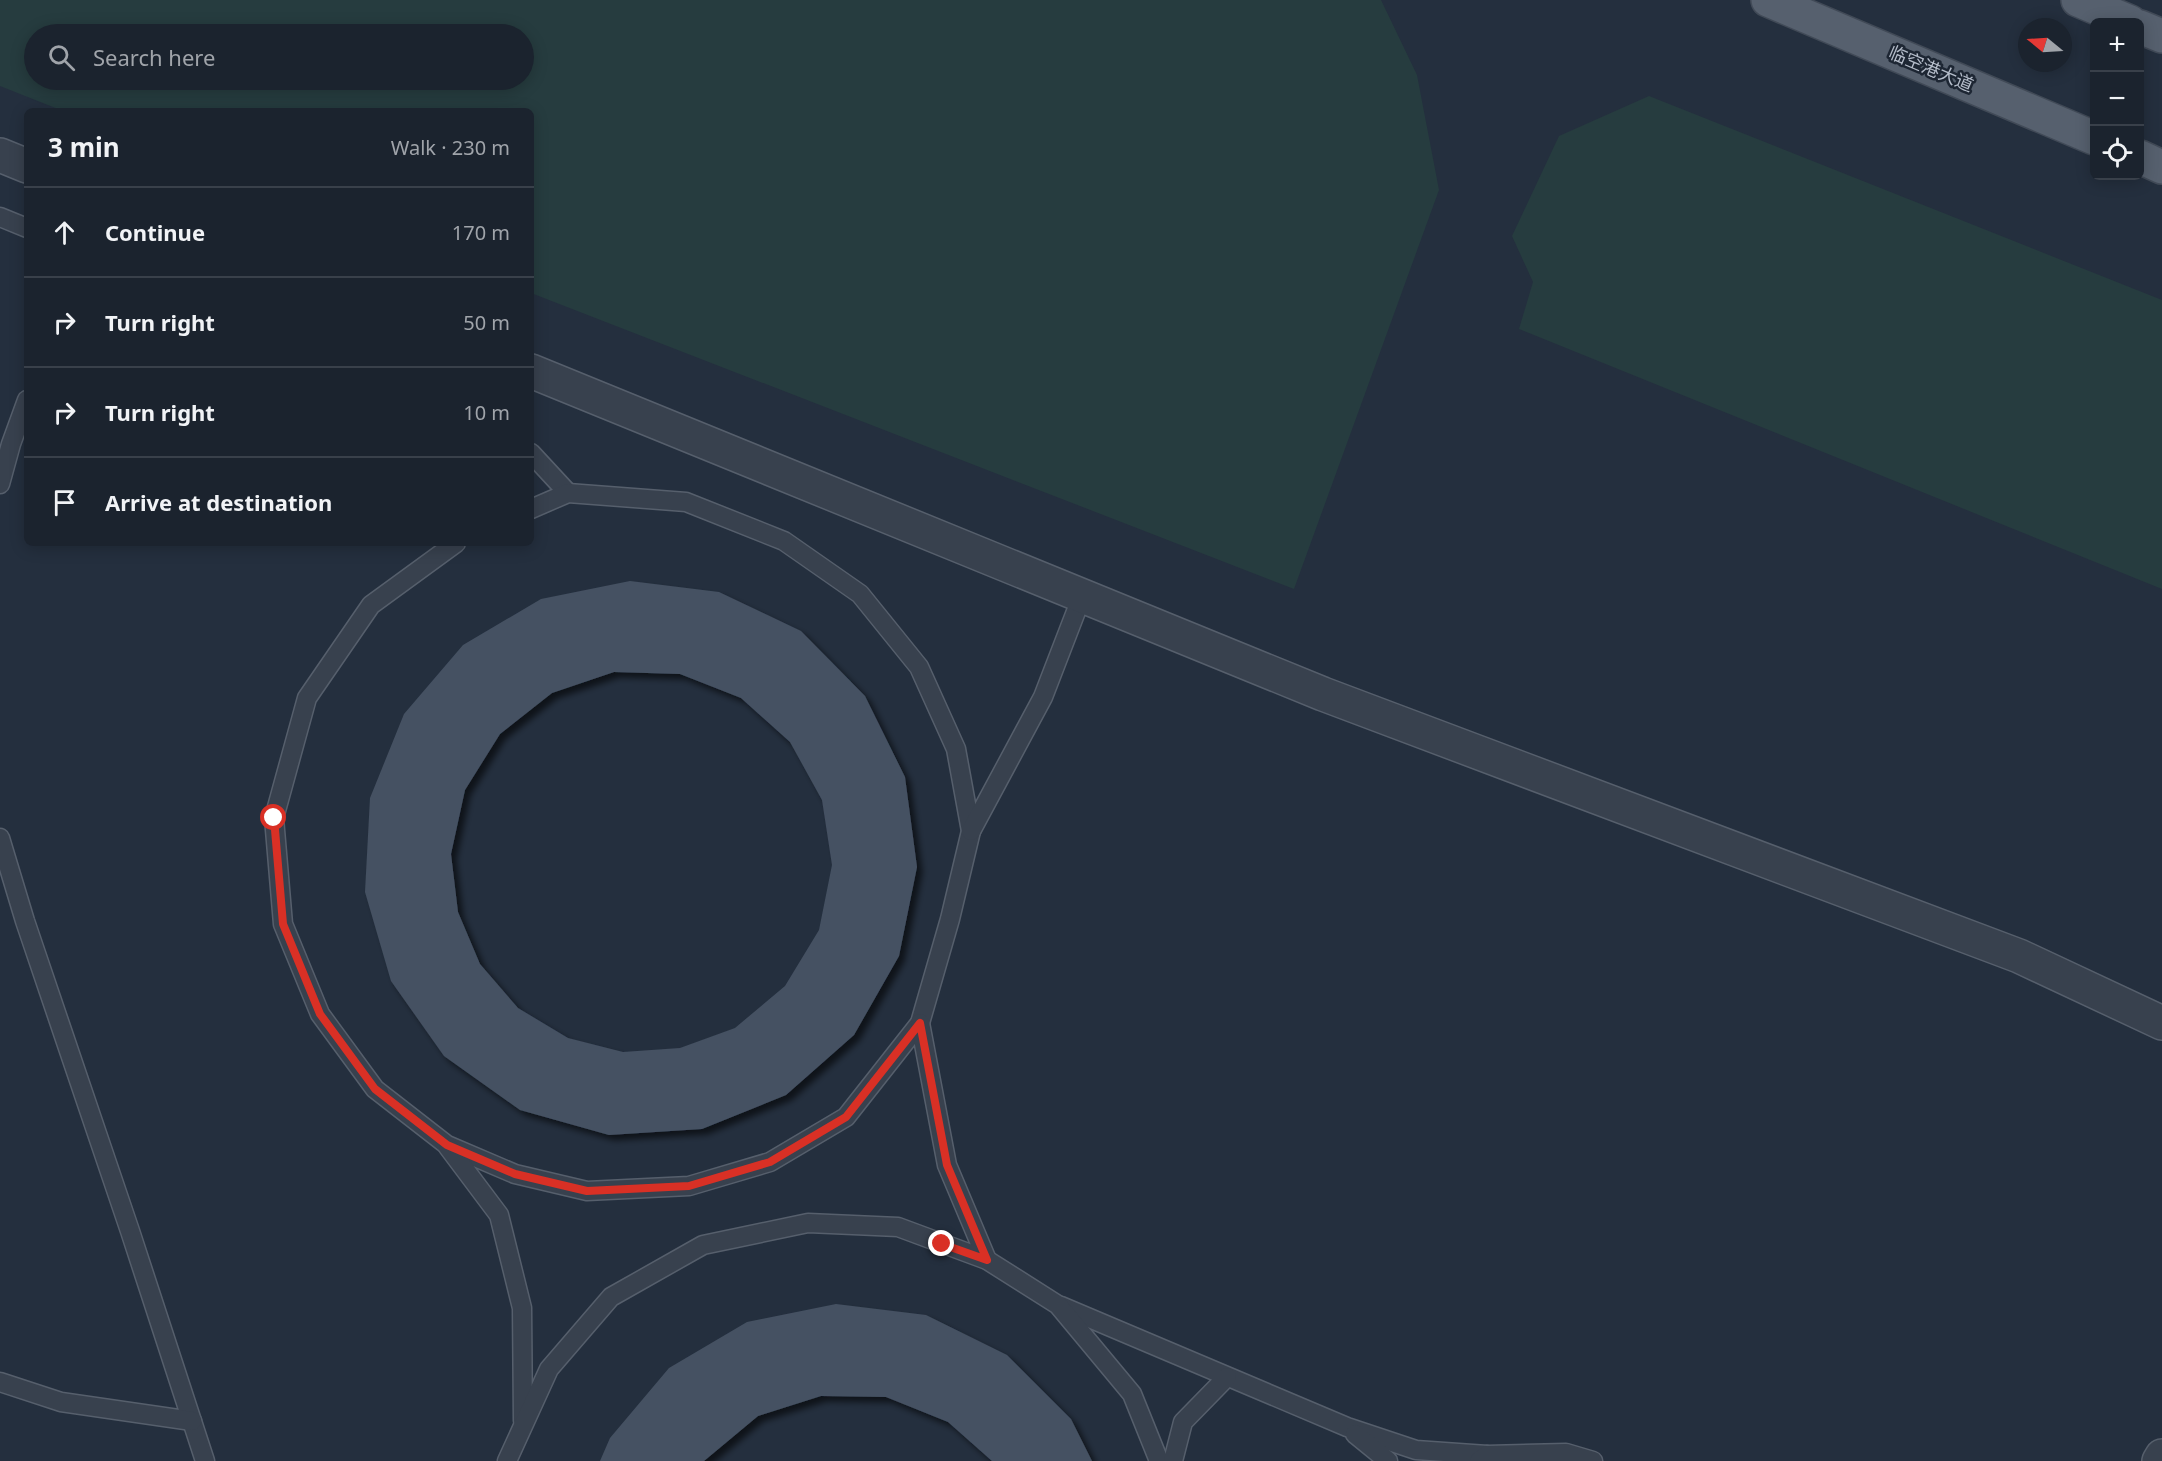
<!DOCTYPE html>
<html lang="en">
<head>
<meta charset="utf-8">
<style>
  body { margin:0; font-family:"Noto Sans","Noto Sans SC",sans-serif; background:#282f3a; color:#f1f3f6 }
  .controls { position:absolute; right:18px; top:18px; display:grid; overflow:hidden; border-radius:9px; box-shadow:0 3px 15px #0003 }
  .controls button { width:54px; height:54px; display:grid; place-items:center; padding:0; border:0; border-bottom:2px solid #39404a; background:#1b232e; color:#f1f3f6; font:30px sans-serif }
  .compass { position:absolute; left:2018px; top:18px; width:54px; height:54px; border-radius:50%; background:#1b232e; box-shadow:0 3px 15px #0003; rotate:288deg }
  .stop { position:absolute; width:18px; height:18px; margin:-14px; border:4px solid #d93025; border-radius:50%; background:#fff }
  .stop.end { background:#d93025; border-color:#fff; box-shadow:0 2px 6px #0008 }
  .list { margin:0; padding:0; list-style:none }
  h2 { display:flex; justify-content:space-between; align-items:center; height:78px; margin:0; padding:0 24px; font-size:26px }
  h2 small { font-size:20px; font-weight:400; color:#a0a4aa }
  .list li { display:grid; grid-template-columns:39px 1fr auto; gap:18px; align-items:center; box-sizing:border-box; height:90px; padding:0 24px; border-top:2px solid #39404a }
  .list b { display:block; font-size:22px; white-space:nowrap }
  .list em { font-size:20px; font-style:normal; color:#a0a4aa }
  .icon { flex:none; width:33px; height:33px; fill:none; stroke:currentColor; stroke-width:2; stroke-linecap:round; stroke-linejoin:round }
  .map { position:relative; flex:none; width:2162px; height:1461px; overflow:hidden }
  .search { position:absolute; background:#1b232e; box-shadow:0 3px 15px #0003; left:24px; top:24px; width:510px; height:66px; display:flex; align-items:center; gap:15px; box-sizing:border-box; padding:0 21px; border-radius:33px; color:#a0a4aa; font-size:22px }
  .panel { position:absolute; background:#1b232e; box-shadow:0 3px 15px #0003; left:24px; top:108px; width:510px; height:438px; border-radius:9px }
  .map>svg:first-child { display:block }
  .green { fill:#263c3f; fill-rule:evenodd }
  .building { fill:#455162; fill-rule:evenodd; filter:url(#shadow) }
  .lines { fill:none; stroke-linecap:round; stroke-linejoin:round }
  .service-casing { stroke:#565f6c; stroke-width:21 }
  .minor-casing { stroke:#565f6c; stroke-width:36 }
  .tertiary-casing { stroke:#565f6c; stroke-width:36 }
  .primary-casing { stroke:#414a57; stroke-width:36 }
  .service { stroke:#38414e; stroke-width:18 }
  .minor { stroke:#38414e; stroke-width:33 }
  .tertiary { stroke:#38414e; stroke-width:33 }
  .primary { stroke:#56606e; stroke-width:33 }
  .route { stroke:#d93025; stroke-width:8 }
  .labels { text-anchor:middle; stroke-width:5; stroke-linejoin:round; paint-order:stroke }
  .street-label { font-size:18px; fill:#b4bcc9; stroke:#1d2633 }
</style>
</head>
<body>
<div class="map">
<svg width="2162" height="1461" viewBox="0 0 2162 1461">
  <defs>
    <filter id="shadow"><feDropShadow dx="5.5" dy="5.5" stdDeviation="3" flood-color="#0009"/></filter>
  </defs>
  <rect width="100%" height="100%" fill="#242f3e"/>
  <g class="green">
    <path d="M0,0H1381L1417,75L1439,190L1294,589L531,293V111H63L0,86ZM34,34H524V80H34Z"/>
    <path d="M1649,96L2162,300V589L1519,329L1533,282L1512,236L1559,136Z"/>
  </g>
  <g class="building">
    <path d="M630,581L719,592L801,631L865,696L905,777L917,867L899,956L854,1035L786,1095L702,1129L609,1135L520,1110L444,1056L391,981L365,892L370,798L404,714L463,645L541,599ZM614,672L680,674L741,698L790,742L822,800L832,865L819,930L785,986L735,1028L680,1048L623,1052L568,1038L518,1008L480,964L458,912L451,854L465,790L500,734L552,693Z"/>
    <path d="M836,1304L926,1315L1007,1355L1071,1419L1092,1461H992L948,1422L886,1397L821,1396L758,1416L704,1461H600L610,1438L669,1368L747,1322Z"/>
  </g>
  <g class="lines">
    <defs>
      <g id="service">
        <path d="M0,217L27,228"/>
        <path d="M531,453L568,493"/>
        <path d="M0,484L11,444L27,400"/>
        <path d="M456,543L371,605L307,698L274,818L283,924L320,1014L375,1089L447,1145L515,1174L587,1191L689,1186L770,1162L846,1117L920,1023L950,919L971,831L956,749L919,667L860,594L784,541L686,502L568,493L531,509"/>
        <path d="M971,831L1043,697L1082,596"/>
        <path d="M0,838L25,921L130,1231L205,1461"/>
        <path d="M920,1023L947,1165L987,1260"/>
        <path d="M448,1147L499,1215L522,1308L523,1421"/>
        <path d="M1061,1306L1347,1427L1416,1450L1487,1455"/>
        <path d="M0,1382L61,1402L192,1421"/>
        <path d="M1355,1434L1388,1461"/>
        <path d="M507,1461L549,1369L611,1297L703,1245L808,1223L898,1227L987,1260L1058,1305L1132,1394L1159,1461"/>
        <path d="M1173,1461L1183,1422L1227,1377"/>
        <path d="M1479,1461L1487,1455L1566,1453L1593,1461"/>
      </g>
      <g id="minor">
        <path d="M0,155L27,166"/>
        <path d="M531,371L1323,694L2019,956L2162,1023"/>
      </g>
      <path id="tertiary" d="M2159,1461L2162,1456"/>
      <g id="primary">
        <path d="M1768,0L2094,138"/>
        <path d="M2078,0L2130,22"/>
        <path d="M2140,27L2162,36"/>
        <path d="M2140,157L2162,167"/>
      </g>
    </defs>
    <use href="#service" class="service-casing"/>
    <use href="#minor" class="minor-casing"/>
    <use href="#tertiary" class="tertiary-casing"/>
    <use href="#primary" class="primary-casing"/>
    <use href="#service" class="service"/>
    <use href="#minor" class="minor"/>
    <use href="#tertiary" class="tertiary"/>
    <use href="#primary" class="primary"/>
  </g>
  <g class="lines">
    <path class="route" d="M274,818L283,924L320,1014L375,1089L447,1145L515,1174L587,1191L689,1186L770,1162L846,1117L920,1023L947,1165L987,1260L942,1244"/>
  </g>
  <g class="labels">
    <g class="street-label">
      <text transform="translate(1931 69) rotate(23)" y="6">临空港大道</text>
    </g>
  </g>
</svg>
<div class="controls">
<button>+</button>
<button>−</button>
<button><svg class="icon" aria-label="locate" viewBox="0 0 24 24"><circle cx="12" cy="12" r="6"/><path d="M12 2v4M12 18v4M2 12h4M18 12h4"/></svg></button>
</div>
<svg class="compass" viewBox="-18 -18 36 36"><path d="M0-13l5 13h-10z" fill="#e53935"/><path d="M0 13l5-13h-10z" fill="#a0a4aa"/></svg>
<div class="stop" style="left:274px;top:818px"></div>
<div class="stop end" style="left:942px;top:1244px"></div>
<div class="search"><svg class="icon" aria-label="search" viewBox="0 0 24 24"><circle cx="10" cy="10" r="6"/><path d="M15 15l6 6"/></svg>Search here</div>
<section class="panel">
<h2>3 min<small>Walk · 230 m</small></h2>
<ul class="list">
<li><svg class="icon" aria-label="ahead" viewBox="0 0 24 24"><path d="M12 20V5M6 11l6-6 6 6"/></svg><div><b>Continue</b></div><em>170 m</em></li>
<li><svg class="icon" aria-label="right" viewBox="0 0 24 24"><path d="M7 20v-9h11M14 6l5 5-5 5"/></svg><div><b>Turn right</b></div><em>50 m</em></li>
<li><svg class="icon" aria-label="right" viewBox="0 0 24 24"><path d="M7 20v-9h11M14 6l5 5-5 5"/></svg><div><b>Turn right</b></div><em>10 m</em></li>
<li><svg class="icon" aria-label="arrive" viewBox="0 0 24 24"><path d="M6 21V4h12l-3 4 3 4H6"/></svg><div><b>Arrive at destination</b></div></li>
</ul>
</section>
</div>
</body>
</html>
